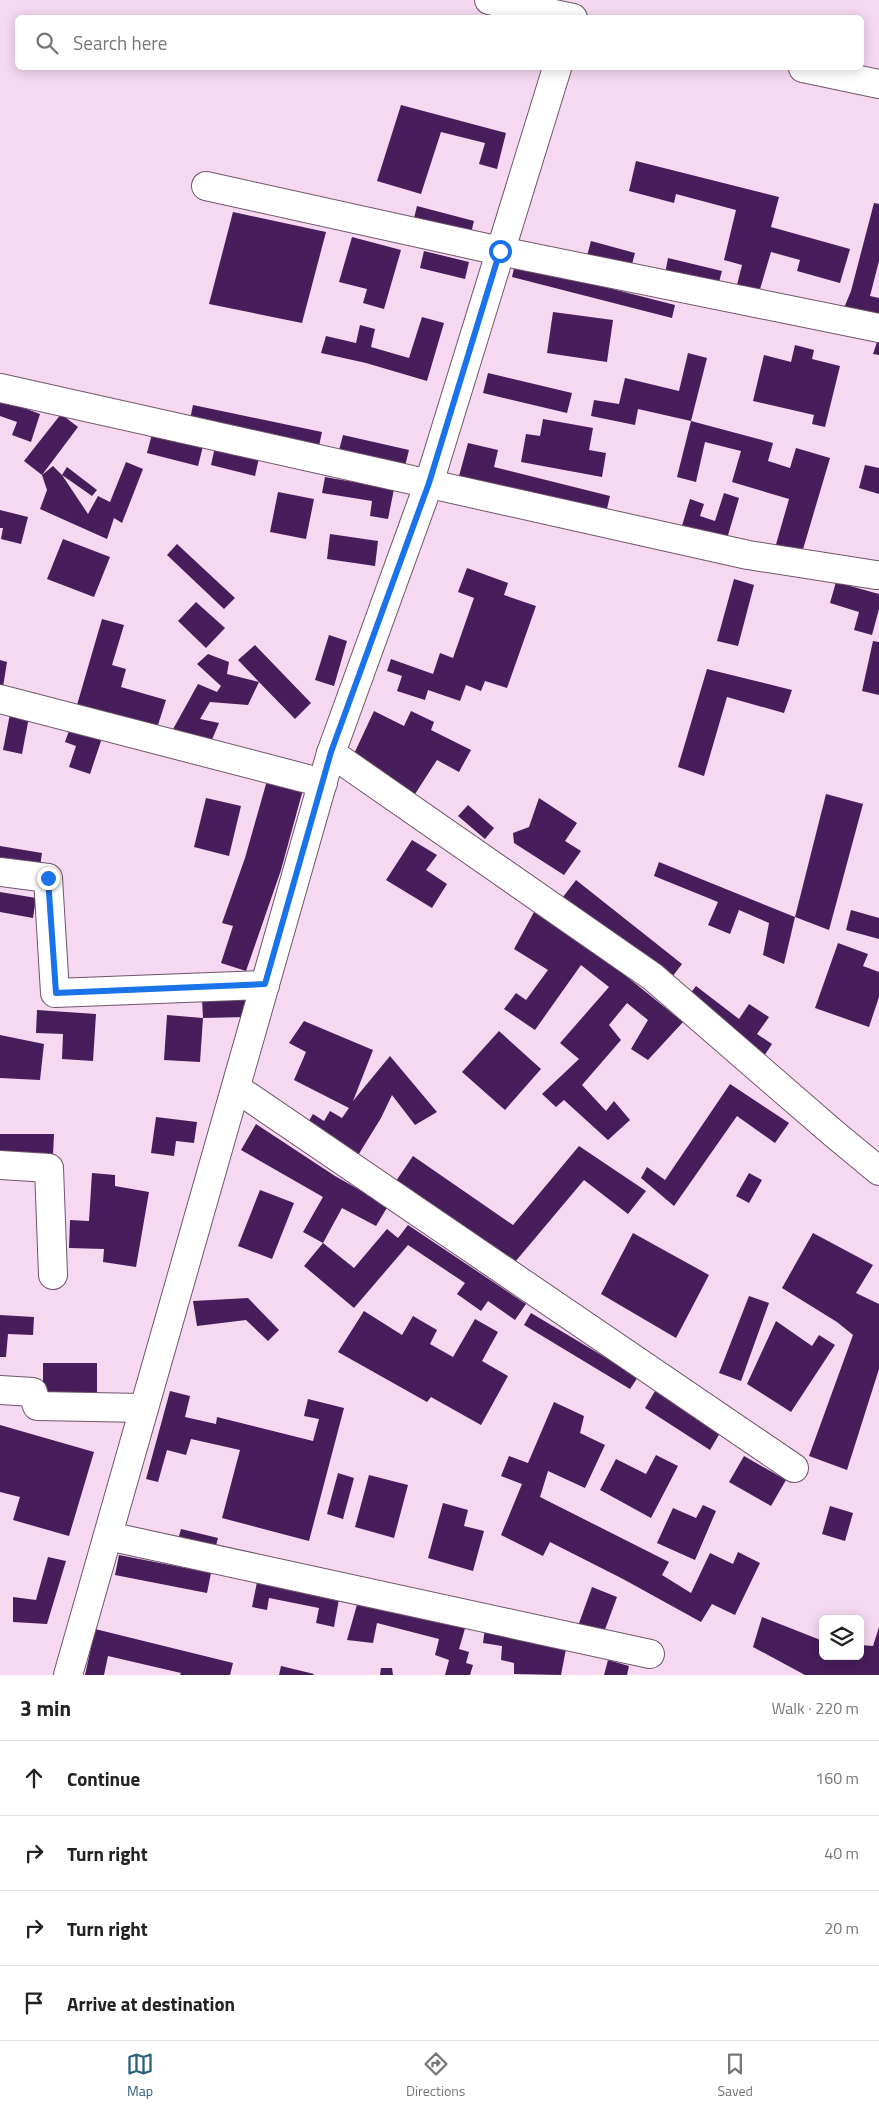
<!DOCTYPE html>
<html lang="en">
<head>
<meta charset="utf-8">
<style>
  body { margin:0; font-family:"Titillium Web",sans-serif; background:#f6f6f6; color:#222 }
  .controls { position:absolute; right:15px; bottom:15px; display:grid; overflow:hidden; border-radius:8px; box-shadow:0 2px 12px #0003 }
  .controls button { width:45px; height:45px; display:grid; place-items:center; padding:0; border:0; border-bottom:1px solid #e0e0e0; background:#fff; color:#222; font:25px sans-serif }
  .stop { position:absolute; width:15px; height:15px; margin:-11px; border:4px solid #1a73e8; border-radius:50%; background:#fff }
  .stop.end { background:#1a73e8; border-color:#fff; box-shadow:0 1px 5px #0008 }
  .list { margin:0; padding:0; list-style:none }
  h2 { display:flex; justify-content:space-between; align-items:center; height:65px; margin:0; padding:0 20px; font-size:21px }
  h2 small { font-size:16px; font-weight:400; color:#767676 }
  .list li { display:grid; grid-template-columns:32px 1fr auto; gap:15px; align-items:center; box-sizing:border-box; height:75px; padding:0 20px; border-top:1px solid #e0e0e0 }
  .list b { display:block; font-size:19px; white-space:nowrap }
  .list em { font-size:16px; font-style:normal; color:#767676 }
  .icon { flex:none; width:28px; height:28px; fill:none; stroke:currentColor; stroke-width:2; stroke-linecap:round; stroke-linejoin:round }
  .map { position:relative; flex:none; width:879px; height:1675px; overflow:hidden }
  .search { position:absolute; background:#fff; box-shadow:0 2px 12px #0003; left:15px; right:15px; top:15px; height:55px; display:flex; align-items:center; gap:12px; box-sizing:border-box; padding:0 18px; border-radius:8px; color:#767676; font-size:19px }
  .sheet { height:365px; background:#fff }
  nav { display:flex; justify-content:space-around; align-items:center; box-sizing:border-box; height:70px; border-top:1px solid #e0e0e0; background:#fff; font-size:14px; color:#767676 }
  nav a { display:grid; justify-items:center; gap:2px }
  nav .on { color:#2f627f }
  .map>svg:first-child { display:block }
  .building { fill:#481d5b }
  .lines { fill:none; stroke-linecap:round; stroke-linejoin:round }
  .minor-casing { stroke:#6f566a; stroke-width:30 }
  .minor { stroke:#fff; stroke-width:28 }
  .route { stroke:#1a73e8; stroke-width:6 }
</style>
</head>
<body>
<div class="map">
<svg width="879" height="1675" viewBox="0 0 879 1675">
  <rect width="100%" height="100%" fill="#f6d8f0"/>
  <g class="building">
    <path d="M401,105L506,133L497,169L479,164L485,143L441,132L421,194L377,181Z"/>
    <path d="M636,161L779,197L771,227L850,249L840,283L797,271L800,260L771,252L758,296L736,289L742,265L724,260L736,210L676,194L674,203L629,191Z"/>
    <path d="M874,203L879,204V261L870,296L879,298V316L844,308L851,291Z"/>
    <path d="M417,206L474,221L470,237L413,222Z"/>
    <path d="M233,212L326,232L302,323L209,304Z"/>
    <path d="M352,237L401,250L384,309L363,303L367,289L339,282Z"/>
    <path d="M591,241L635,253L631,268L587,256Z"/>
    <path d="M424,251L469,262L465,279L420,268Z"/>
    <path d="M668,258L722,271L718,286L665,274Z"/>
    <path d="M515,264L675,305L672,318L512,277Z"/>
    <path d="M553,312L613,320L607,362L547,353Z"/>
    <path d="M422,317L444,323L427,381L366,363L321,353L326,336L356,343L360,325L375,329L371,347L409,358Z"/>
    <path d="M879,336V355L873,354Z"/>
    <path d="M795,345L814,350L812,359L840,366L825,427L812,424L814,415L753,401L764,355L791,362Z"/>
    <path d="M688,353L707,358L691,421L638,409L635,425L591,416L594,400L619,404L625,378L679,391Z"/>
    <path d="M488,373L572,393L567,413L483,393Z"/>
    <path d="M0,399L40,414L31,442L12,435L17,422L0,416Z"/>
    <path d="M193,405L322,432L319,446L190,419Z"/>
    <path d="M61,414L78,427L42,475L53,466L62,475L88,514L98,496L110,502L126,462L143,469L122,523L114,518L107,539L40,509L47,490L42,475L24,461Z"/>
    <path d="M543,419L593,428L589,450L606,453L602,477L521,462L526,434L540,436Z"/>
    <path d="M691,421L773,443L768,461L790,468L796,448L830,458L801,556L775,548L789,499L732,482L741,451L705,442L696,482L677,477Z"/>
    <path d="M153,430L204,442L198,466L147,453Z"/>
    <path d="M343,435L409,450L404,470L338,454Z"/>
    <path d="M468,443L498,450L494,467L610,496L606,513L459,476Z"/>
    <path d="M215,447L259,458L255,476L211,465Z"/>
    <path d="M865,465L879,468V494L859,488Z"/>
    <path d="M67,467L97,490L92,496L62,475Z"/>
    <path d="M325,477L394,489L388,519L370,516L372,501L322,493Z"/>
    <path d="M278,492L314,499L306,539L270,532Z"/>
    <path d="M724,493L739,498L726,542L681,529L690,499L704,504L700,516L715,521Z"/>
    <path d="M0,510L28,517L21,544L1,539L3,528H0Z"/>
    <path d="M330,534L378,541L375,566L327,559Z"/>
    <path d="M63,539L110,557L94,597L47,579Z"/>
    <path d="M177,544L235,598L224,609L167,555Z"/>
    <path d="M467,568L508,583L504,595L536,606L507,688L485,681L481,691L466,685L460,701L428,690L425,700L397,691L402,676L387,671L391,659L433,674L440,653L453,658L474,598L458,592Z"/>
    <path d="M734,579L754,585L738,646L717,641Z"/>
    <path d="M836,582L879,594V609L872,635L854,630L859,612L830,603Z"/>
    <path d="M196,602L225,628L206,648L178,621Z"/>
    <path d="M102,619L124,625L112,665L126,669L121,687L166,700L157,728L77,705Z"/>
    <path d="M329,635L347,641L334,686L315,680Z"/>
    <path d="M873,641L879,642V695L862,691Z"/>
    <path d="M255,645L311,703L295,719L259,682L248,705L210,702L200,719L219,723L211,742L172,731L198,684L217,692L221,686L197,664L208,654L229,662L227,674L259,682L238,660Z"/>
    <path d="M0,660L7,662L3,687H0Z"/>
    <path d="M707,669L792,690L784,713L727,697L704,776L678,767Z"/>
    <path d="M374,711L404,726L411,711L434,722L431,730L471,750L459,772L437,760L415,794L353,756Z"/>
    <path d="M10,714L29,717L22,754L3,750Z"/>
    <path d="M70,728L102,738L90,774L69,767L76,746L65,742Z"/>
    <path d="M268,777L304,786L281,870L246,971L221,963L233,926L222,923L245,858Z"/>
    <path d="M826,794L863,804L829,930L795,917Z"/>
    <path d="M206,798L241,806L229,856L194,847Z"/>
    <path d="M539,798L577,823L565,841L581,851L564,875L514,843L513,833L529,827Z"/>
    <path d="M468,805L494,828L485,839L458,816Z"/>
    <path d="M412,840L437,855L426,870L447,884L432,908L386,880Z"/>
    <path d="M0,846L42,853L40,867L0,860Z"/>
    <path d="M659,862L795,917L784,964L763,955L769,923L739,910L730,934L708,925L718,902L654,876Z"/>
    <path d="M576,880L682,964L669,981L563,897Z"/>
    <path d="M0,892L36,898L33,918L0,912Z"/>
    <path d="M851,910L879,918V939L846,930Z"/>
    <path d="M534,912L590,947L683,1022L648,1060L631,1049L648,1020L627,1003L609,1025L621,1040L582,1085L606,1111L614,1101L630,1120L608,1140L564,1100L556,1107L542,1094L579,1059L560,1043L609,987L581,965L535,1030L504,1009L516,993L526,1000L548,970L514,949Z"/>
    <path d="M838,943L868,954L863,966L879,972V997L869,1027L815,1008Z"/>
    <path d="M696,986L739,1019L749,1004L769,1017L757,1034L772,1044L764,1056L686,999Z"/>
    <path d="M247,997V1017L203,1018L202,999Z"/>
    <path d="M37,1010L96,1014L93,1061L62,1059L63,1034L36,1033Z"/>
    <path d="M167,1015L203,1018L200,1062L164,1060Z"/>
    <path d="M304,1021L373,1050L353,1101L390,1056L437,1112L415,1125L392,1095L381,1118L357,1157L306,1126L313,1114L324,1121L330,1111L342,1118L349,1108L294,1080L306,1052L289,1043Z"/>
    <path d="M499,1031L541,1069L505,1110L462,1072Z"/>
    <path d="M0,1035L44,1044L40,1080L0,1078Z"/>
    <path d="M730,1084L789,1123L775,1143L737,1116L674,1206L641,1178L647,1167L665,1180Z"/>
    <path d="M156,1117L197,1122L194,1143L176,1141L174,1156L151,1153Z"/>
    <path d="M256,1124L335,1176L388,1206L376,1226L342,1208L323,1243L303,1232L323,1197L241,1150Z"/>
    <path d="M0,1134H54L53,1155L0,1153Z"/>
    <path d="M579,1146L646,1191L628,1214L584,1180L515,1262L396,1181L413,1156L513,1225Z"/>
    <path d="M92,1173L115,1175V1186L149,1192L136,1267L103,1262L104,1249L69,1248L70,1220L89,1221Z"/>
    <path d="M749,1173L762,1180L749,1203L736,1196Z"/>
    <path d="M260,1190L294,1203L272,1259L238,1246Z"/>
    <path d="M408,1225L526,1304L515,1320L488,1301L481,1311L457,1294L465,1283L408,1245L354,1308L304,1266L323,1243L354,1268L387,1229L398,1238Z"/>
    <path d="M633,1233L709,1275L676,1338L601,1294Z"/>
    <path d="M813,1233L873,1265L856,1293L879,1304V1369L847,1470L809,1456L853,1335L837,1322L782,1288Z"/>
    <path d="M749,1296L769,1303L741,1381L719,1373Z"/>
    <path d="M248,1298L279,1330L268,1341L246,1320L197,1326L193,1301Z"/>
    <path d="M364,1311L402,1335L413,1316L437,1330L430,1344L453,1357L475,1319L498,1332L482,1361L508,1376L481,1425L431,1397L427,1402L338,1352Z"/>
    <path d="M531,1313L638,1377L630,1389L524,1325Z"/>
    <path d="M0,1315L34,1317L33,1335L8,1334L6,1357H0Z"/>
    <path d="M776,1321L812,1346L819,1335L835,1345L791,1412L747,1384Z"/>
    <rect x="43" y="1363" width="54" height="32"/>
    <path d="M170,1391L190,1396L185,1417L216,1424L217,1417L313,1441L319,1419L304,1416L308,1399L344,1408L309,1541L222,1518L240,1450L191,1439L186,1455L167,1450L158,1482L146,1479Z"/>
    <path d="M655,1391L720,1433L710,1450L645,1408Z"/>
    <path d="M554,1402L584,1416L580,1433L605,1445L585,1488L548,1471L540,1497L669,1562L662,1575L691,1593L710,1553L733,1564L738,1552L760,1563L735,1615L712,1604L701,1622L623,1579L550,1542L543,1556L501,1535L522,1484L501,1476L509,1456L528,1463Z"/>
    <path d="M0,1425L94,1452L69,1536L13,1520L20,1497L0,1492Z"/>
    <path d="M656,1455L678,1466L651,1518L600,1490L616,1459L646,1474Z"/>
    <path d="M744,1456L786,1480L771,1506L729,1482Z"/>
    <path d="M338,1473L354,1478L343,1519L327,1514Z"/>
    <path d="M369,1475L408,1485L394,1538L355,1527Z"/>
    <path d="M443,1503L468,1510L464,1526L484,1531L473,1571L428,1558Z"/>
    <path d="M703,1505L716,1511L695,1560L657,1543L673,1508L696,1518Z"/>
    <path d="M830,1506L853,1513L845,1541L822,1534Z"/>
    <path d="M181,1529L218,1538L214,1553L177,1543Z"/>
    <path d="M119,1555L211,1573L207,1593L115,1575Z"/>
    <path d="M48,1557L66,1561L47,1624L13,1622V1597L36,1600Z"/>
    <path d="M257,1582L339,1599L334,1627L316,1623L319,1608L269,1598L267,1610L252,1607Z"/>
    <path d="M592,1587L617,1597L603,1635L578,1626Z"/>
    <path d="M358,1601L466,1625L459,1649L469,1652L466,1663L473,1665L470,1675H445L449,1660L435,1655L439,1639L377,1623L373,1643L347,1640Z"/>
    <path d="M762,1617L823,1641V1656H860V1645L873,1646L879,1627V1675H805L753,1647Z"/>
    <path d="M485,1628L566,1649L561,1675L514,1674V1663L501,1660L502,1646L483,1643Z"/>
    <path d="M95,1629L233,1663L230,1675H180L181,1673L108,1656L104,1675H85Z"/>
    <path d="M608,1660L629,1666L627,1675H604Z"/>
    <path d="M281,1666L314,1674L313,1675H279Z"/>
    <path d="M381,1668H392L393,1675H380Z"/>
  </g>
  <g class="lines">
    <defs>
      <g id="minor">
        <path d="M489,0L573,18"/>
        <path d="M803,68L879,84"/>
        <path d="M206,186L500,251L879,328"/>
        <path d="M0,388L748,555L876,575"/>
        <path d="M0,699L323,783"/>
        <path d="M331,753L653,977L832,1132L879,1171"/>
        <path d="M0,872L48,878L55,993L265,985"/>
        <path d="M236,1088L794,1468"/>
        <path d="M0,1165L49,1168L53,1275"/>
        <path d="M0,1390L33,1392L37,1406L144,1408"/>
        <path d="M108,1536L650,1654"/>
        <path d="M68,1675L331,753L429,483L557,68"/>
      </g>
    </defs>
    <use href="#minor" class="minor-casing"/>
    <use href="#minor" class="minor"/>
  </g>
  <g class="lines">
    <path class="route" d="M48,878L56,993L265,984L331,752L429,483L500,251"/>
  </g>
</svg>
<div class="controls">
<button><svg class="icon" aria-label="layers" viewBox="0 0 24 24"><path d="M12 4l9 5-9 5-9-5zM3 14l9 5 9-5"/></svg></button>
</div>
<div class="stop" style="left:500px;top:251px"></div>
<div class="stop end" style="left:48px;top:878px"></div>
<div class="search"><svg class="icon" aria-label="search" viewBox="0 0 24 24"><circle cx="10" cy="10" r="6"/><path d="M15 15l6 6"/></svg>Search here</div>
</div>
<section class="sheet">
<h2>3 min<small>Walk · 220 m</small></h2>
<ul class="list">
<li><svg class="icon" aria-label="ahead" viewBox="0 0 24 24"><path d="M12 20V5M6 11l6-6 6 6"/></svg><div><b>Continue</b></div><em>160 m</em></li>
<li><svg class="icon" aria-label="right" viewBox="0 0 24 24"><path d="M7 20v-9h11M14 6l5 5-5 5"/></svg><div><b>Turn right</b></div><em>40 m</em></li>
<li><svg class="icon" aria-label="right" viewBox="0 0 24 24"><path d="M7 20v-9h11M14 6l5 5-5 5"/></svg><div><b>Turn right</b></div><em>20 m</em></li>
<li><svg class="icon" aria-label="arrive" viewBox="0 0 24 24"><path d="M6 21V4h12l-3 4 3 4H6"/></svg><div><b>Arrive at destination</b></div></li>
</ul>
</section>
<nav>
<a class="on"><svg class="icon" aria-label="map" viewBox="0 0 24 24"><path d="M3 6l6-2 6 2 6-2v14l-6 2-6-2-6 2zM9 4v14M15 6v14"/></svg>Map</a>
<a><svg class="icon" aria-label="directions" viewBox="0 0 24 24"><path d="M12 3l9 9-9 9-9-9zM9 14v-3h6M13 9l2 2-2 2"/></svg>Directions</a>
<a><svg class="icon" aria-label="saved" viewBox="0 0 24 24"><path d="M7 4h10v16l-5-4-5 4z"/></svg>Saved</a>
</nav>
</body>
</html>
